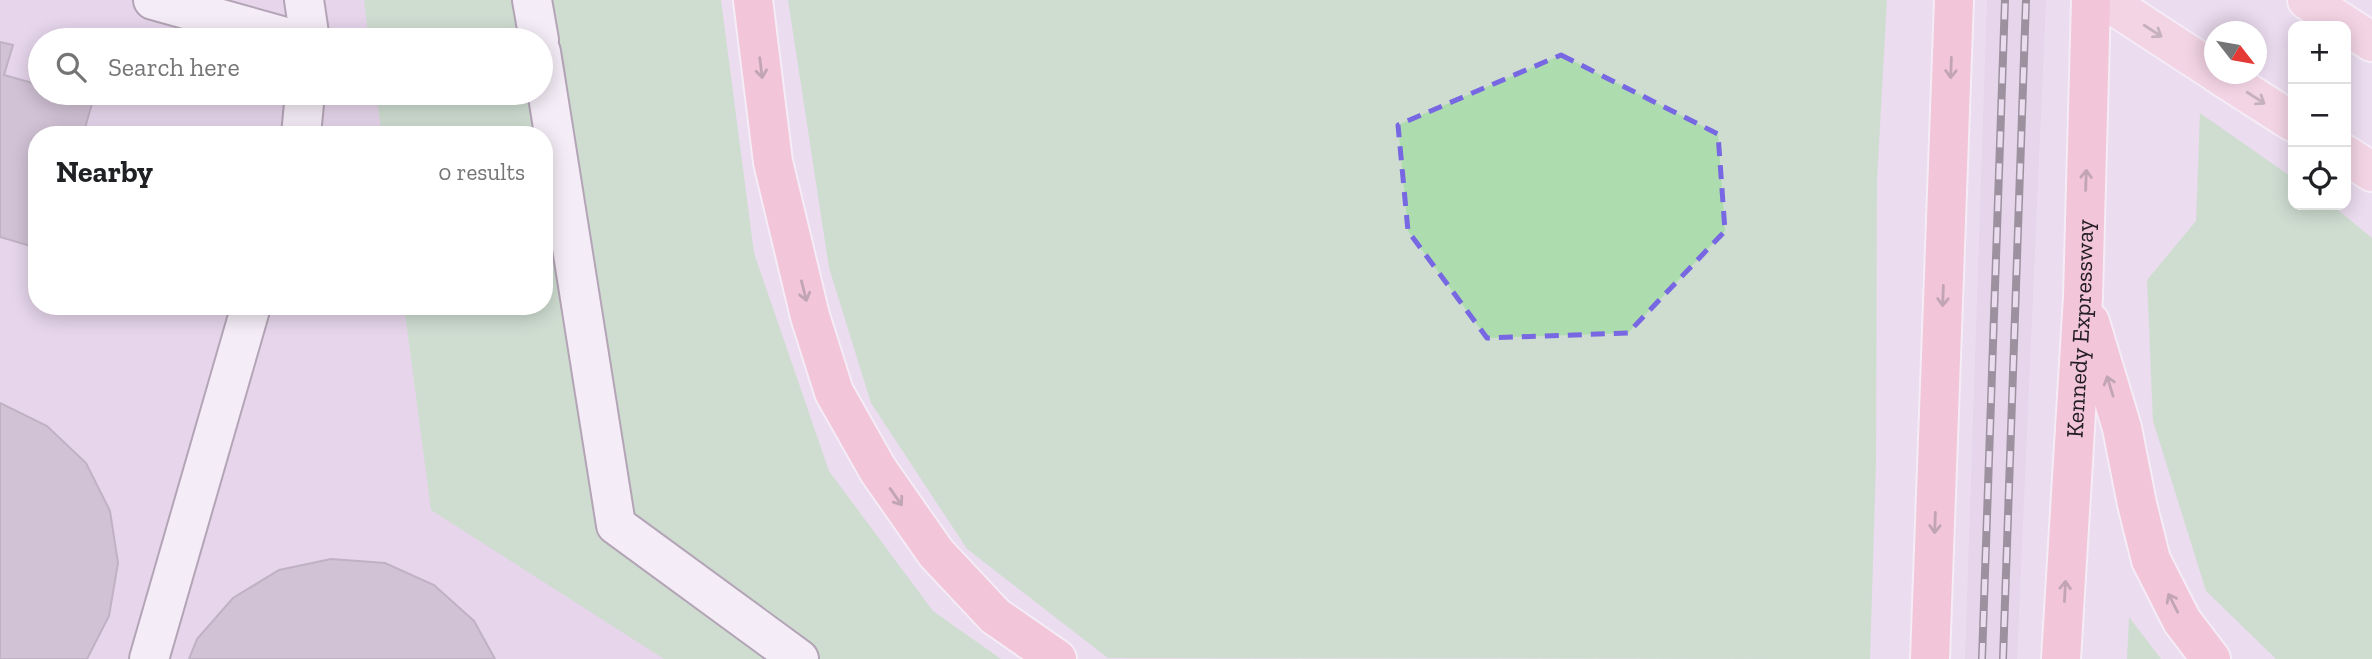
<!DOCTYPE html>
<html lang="en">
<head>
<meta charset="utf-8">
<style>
  body { margin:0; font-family:"Zilla Slab",serif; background:#f2f2f2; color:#202124 }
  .controls { position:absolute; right:21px; top:21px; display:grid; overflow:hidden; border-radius:14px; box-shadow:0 4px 18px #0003 }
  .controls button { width:63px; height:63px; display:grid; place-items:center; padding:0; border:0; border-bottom:2px solid #e0e0e0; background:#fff; color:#202124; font:35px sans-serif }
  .compass { position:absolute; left:2204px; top:21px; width:63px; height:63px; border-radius:50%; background:#fff; box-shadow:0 4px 18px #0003; rotate:121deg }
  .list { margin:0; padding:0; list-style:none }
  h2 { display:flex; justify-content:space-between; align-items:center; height:91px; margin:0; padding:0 28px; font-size:30px }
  h2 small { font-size:23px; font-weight:400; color:#757577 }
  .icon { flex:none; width:38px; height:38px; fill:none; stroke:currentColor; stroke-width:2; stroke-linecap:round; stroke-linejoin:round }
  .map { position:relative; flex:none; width:2372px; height:659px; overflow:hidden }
  .search { position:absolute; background:#fff; box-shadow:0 4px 18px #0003; left:28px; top:28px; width:525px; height:77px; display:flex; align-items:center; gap:18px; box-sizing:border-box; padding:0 24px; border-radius:38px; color:#757577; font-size:26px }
  .panel { position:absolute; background:#fff; box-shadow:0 4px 18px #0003; left:28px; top:126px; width:525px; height:189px; border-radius:28px }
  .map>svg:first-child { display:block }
  .built { fill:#e1cde6; fill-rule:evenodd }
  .green { fill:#adddae }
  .building { fill:#b2a3b5; stroke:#8c7e90; stroke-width:2 }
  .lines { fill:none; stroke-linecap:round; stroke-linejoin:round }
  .minor-casing { stroke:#6f6172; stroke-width:42 }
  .major-casing { stroke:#fff; stroke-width:42 }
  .highway-casing { stroke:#fff; stroke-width:42 }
  .minor { stroke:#fff; stroke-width:38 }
  .major { stroke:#fdcbd7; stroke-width:38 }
  .highway { stroke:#fba8bc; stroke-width:38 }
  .rail-casing { stroke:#3e3740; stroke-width:8 }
  .rail { stroke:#ebdcef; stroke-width:5; stroke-dasharray:16; stroke-linecap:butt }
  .oneway { stroke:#9a7c86 }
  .oneway2 { stroke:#8e6270 }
  .marked { fill:none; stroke:#7867e2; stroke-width:5; stroke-dasharray:14 9; stroke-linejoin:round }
  .labels { text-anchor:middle; stroke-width:6; stroke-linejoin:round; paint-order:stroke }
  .street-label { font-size:24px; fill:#211c23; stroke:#ebdcef }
</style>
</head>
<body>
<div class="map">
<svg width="2372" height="659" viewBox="0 0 2372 659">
  <rect width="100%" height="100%" fill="#ebdcef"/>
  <g class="built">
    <path d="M0,0H690L788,461L954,659H0ZM40,40H541V93H40ZM37,135H544V306H37Z"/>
    <path d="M1987,0H2046L2017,659H1965Z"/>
  </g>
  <g class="green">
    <path d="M364,0H721L754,253L829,471L933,611L1001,659H664L431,510L404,306H544V135H382L376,93H541V40H369Z"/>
    <path d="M788,0H1887L1877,181L1876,463L1870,659L1108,658L967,549L871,403L829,268Z"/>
    <path d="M2200,113L2293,178V205H2332L2372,238V659H2276L2206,591L2153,421L2147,280L2196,221Z"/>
    <path d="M2129,617L2161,659H2127Z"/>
  </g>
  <g class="building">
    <path d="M0,42L13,45L4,75L40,85V93H68L93,100L83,135H37V248L0,237Z"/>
    <path d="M0,403L47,426L86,463L110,511L118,563L109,616L87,659H0Z"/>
    <path d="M331,559L385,563L434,585L474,621L495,659H189L197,639L233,598L279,570Z"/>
  </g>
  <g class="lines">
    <defs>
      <g id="minor">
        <path d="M153,0L296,40"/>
        <path d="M304,0L310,40"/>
        <path d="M532,0L539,40"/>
        <path d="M541,52L616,525L799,659"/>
        <path d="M301,135L305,93"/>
        <path d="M149,659L251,306"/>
      </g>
      <g id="major">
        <path d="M2105,0L2214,71"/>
        <path d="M2307,0L2372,42"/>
        <path d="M2218,74L2293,122"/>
        <path d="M2346,155L2372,172"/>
      </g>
      <g id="highway">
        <path d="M753,0L773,162L810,316L834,392L878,470L936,553L995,616L1057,659"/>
        <path d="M2090,322L2122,428L2137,504L2151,560L2182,621L2211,659"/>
        <path d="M1930,659L1954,0"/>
        <path id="s1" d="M2061,659L2083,297L2091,0"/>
      </g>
    </defs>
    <use href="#minor" class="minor-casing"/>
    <use href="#major" class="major-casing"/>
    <use href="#highway" class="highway-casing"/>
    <use href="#minor" class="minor"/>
    <use href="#major" class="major"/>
    <use href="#highway" class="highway"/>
    <defs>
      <g id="rail">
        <path d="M1982,659L2005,0"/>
        <path d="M2003,659L2026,0"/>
      </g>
    </defs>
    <use href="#rail" class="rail-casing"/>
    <use href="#rail" class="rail"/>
  </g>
  <defs><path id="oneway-shaft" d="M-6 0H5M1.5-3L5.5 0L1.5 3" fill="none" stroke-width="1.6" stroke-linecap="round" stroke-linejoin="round" transform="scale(1.75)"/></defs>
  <g class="oneway">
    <use href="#oneway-shaft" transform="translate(2153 31) rotate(33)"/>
    <use href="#oneway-shaft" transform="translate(2256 98) rotate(33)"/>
  </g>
  <g class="oneway2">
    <use href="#oneway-shaft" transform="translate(761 68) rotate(83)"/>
    <use href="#oneway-shaft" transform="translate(1951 68) rotate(92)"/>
    <use href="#oneway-shaft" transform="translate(2086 180) rotate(-88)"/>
    <use href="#oneway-shaft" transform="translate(804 291) rotate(76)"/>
    <use href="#oneway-shaft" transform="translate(1943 296) rotate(92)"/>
    <use href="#oneway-shaft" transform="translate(2110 386) rotate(-107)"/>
    <use href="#oneway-shaft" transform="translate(896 497) rotate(55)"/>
    <use href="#oneway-shaft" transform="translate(1935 523) rotate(92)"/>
    <use href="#oneway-shaft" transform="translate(2065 591) rotate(-87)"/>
    <use href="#oneway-shaft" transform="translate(2173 603) rotate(-117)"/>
  </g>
  <path d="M0 0H2372V659H0ZM1561,55L1718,134L1725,231L1628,333L1487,338L1408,231L1398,125Z" fill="#ebdcef" fill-opacity=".55" fill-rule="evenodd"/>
  <path class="marked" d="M1561,55L1718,134L1725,231L1628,333L1487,338L1408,231L1398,125Z"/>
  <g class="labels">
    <g class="street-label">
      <text dy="8" stroke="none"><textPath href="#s1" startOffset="331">Kennedy Expressway</textPath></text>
    </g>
  </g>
</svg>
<div class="controls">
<button>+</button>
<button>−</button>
<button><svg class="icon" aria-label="locate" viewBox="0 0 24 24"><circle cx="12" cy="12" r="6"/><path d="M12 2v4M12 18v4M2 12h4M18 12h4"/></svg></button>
</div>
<svg class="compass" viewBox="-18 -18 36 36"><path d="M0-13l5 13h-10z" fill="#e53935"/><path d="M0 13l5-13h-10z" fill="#757577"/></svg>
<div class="search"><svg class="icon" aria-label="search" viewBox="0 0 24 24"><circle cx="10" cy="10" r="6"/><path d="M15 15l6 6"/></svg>Search here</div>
<section class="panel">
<h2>Nearby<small>0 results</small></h2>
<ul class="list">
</ul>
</section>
</div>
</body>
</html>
